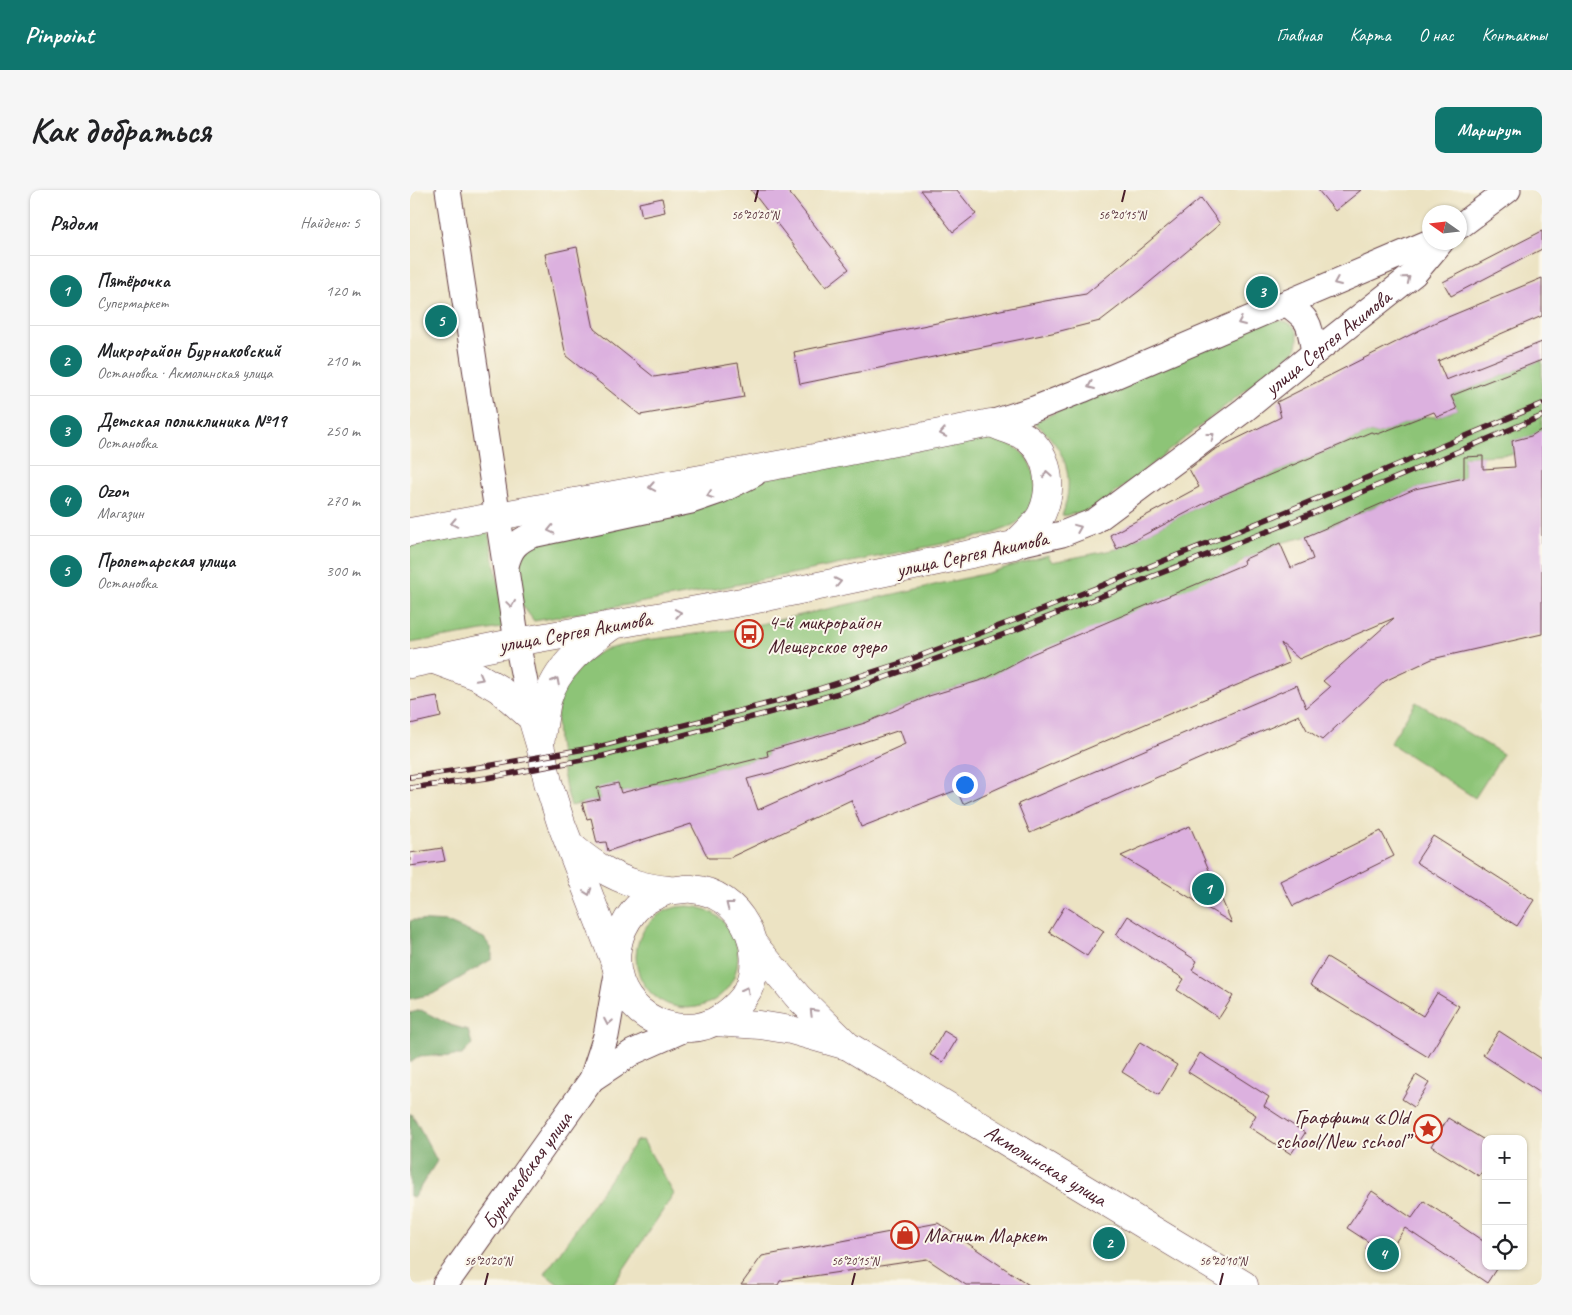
<!DOCTYPE html>
<html lang="ru">
<head>
<meta charset="utf-8">
<style>
  body { margin:0; font-family:Caveat,sans-serif; background:#f6f6f6; color:#202124 }
  .controls { position:absolute; right:15px; bottom:15px; display:grid; overflow:hidden; border-radius:10px; box-shadow:0 1px 4px #0004 }
  .controls button { width:45px; height:45px; display:grid; place-items:center; padding:0; border:0; border-bottom:1px solid #e0e0e0; background:#fff; color:#202124; font:25px sans-serif }
  .compass { position:absolute; left:1012px; top:15px; width:45px; height:45px; border-radius:50%; background:#fff; box-shadow:0 1px 4px #0004; rotate:284deg }
  .you { position:absolute; left:554px; top:594px; width:18px; height:18px; margin:-12px; border:4px solid #fff; border-radius:50%; background:#1a73e8; box-shadow:0 0 0 8px #1a73e833 }
  .badge { display:grid; place-items:center; width:32px; height:32px; border-radius:50%; background:#0f766e; color:#fff; font-size:16px; font-weight:700 }
  .pin { position:absolute; translate:-50% -50%; border:2px solid #fff; box-shadow:0 1px 5px #0006 }
  .list { margin:0; padding:0; list-style:none }
  h2 { display:flex; justify-content:space-between; align-items:center; height:65px; margin:0; padding:0 20px; font-size:21px }
  h2 small { font-size:16px; font-weight:400; color:#757577 }
  .list li { display:grid; grid-template-columns:32px 1fr auto; gap:15px; align-items:center; box-sizing:border-box; height:70px; padding:0 20px; border-top:1px solid #e0e0e0 }
  .list b { display:block; font-size:19px; white-space:nowrap }
  .list p { margin:0; font-size:16px; white-space:nowrap; color:#757577 }
  .list em { font-size:16px; font-style:normal; color:#757577 }
  .icon { flex:none; width:28px; height:28px; fill:none; stroke:currentColor; stroke-width:2; stroke-linecap:round; stroke-linejoin:round }
  .map { position:relative; flex:none; width:1132px; height:1095px; overflow:hidden; border-radius:10px }
  header { display:flex; align-items:center; gap:30px; box-sizing:border-box; height:70px; padding:0 25px; background:#0f766e; color:#fff }
  header strong { font-size:24px }
  nav { display:flex; gap:28px; margin-inline-start:auto; font-size:18px }
  .intro { display:flex; align-items:center; justify-content:space-between; box-sizing:border-box; height:120px; padding:0 30px }
  h1 { margin:0; font-size:35px }
  .button { padding:12px 22px; border-radius:10px; background:#0f766e; color:#fff; font-size:18px; font-weight:700 }
  main { display:flex; gap:30px; padding:0 30px }
  aside { flex:1; background:#fff; border-radius:10px; box-shadow:0 1px 4px #0004 }
  .map>svg:first-child { display:block }
  .green { fill:#8dc477; stroke:#6c7251 }
  .forest { fill:#72aa68; stroke:#5e644a }
  .building { fill:#dcb1df; fill-rule:evenodd }
  .lines { fill:none; stroke-linecap:round; stroke-linejoin:round }
  .secondary-casing { stroke:#623c42; stroke-width:27 }
  .primary-casing { stroke:#623c42; stroke-width:29 }
  .secondary { stroke:#fff; stroke-width:25 }
  .primary { stroke:#fff; stroke-width:28 }
  .rail-casing { stroke:#4a1f2b; stroke-width:5.5 }
  .rail { stroke:#fbf7ec; stroke-width:4; stroke-dasharray:11; stroke-linecap:butt }
  .oneway { stroke:#ae9aa0 }
  .ticks { fill:none; stroke:#4a1f2b; stroke-width:2 }
  .labels { text-anchor:middle; stroke-width:4; stroke-linejoin:round; paint-order:stroke }
  .street-label { font-size:21px; fill:#4a1f2b; stroke:#fbf7ec }
  .poi-label { font-size:21px; fill:#4a1f2b; stroke:#fbf7ec; text-anchor:start }
  .ticks-label { font-size:12px; text-anchor:middle; fill:#4a1f2b; stroke:#fbf7ec; stroke-width:4; stroke-linejoin:round; paint-order:stroke }
</style>
</head>
<body>
<header>
<strong>Pinpoint</strong>
<nav><a>Главная</a><a>Карта</a><a>О нас</a><a>Контакты</a></nav>
</header>
<div class="intro"><h1>Как добраться</h1><a class="button">Маршрут</a></div>
<main>
<aside>
<h2>Рядом<small>Найдено: 5</small></h2>
<ul class="list">
<li><span class="badge">1</span><div><b>Пятёрочка</b><p>Супермаркет</p></div><em>120 m</em></li>
<li><span class="badge">2</span><div><b>Микрорайон Бурнаковский</b><p>Остановка · Акмолинская улица</p></div><em>210 m</em></li>
<li><span class="badge">3</span><div><b>Детская поликлиника №19</b><p>Остановка</p></div><em>250 m</em></li>
<li><span class="badge">4</span><div><b>Ozon</b><p>Магазин</p></div><em>270 m</em></li>
<li><span class="badge">5</span><div><b>Пролетарская улица</b><p>Остановка</p></div><em>300 m</em></li>
</ul>
</aside>
<div class="map">
<svg width="1132" height="1095" viewBox="0 0 1132 1095">
  <rect width="100%" height="100%" fill="#fbf7ec"/>
  <filter id="ink" filterUnits="userSpaceOnUse"><feTurbulence type="fractalNoise" baseFrequency=".02" numOctaves="2"/><feDisplacementMap in="SourceGraphic" scale="10" xChannelSelector="R" yChannelSelector="G"/><feConvolveMatrix kernelMatrix="1 2 1 2 8 2 1 2 1" color-interpolation-filters="sRGB"/></filter>
  <filter id="wash" filterUnits="userSpaceOnUse"><feTurbulence type="fractalNoise" baseFrequency=".0096" numOctaves="4" result="noise"/><feDisplacementMap in="SourceGraphic" scale="20" xChannelSelector="R" yChannelSelector="G"/><feGaussianBlur stdDeviation="1.12" result="paint"/><feColorMatrix in="noise" values="0 0 0 0 0 0 0 0 0 0 0 0 0 0 0 0 0 1.4 0 .05"/><feComposite in="paint" operator="in"/></filter>
  <g filter="url(#wash)">
    <rect width="100%" height="100%" fill="#ece3c3"/>
    <g class="green">
      <path d="M863,130C884,131 892,139 886,160L689,316L676,321L652,326C666,286 656,259 624,232L851,133Z"/>
      <path d="M1132,170V240L1121,246L1102,251L1104,264L1054,267V288L1005,299L895,347L870,353L833,370L824,379L575,489L519,506L455,533L357,561L358,566L211,603L188,598L190,609L161,616L156,599L148,553L147,528L150,503L175,471L194,460L235,450L328,439L578,383L638,365L642,372L707,359L805,308L961,242L968,244L1013,226L1027,227L1047,219L1041,206Z"/>
      <path d="M567,249C600,248 623,261 625,296C625,306 622,318 616,325C607,335 594,339 582,344L280,404L124,431L109,411L103,380L109,357L346,290Z"/>
      <path d="M78,341L97,437L0,453V355Z"/>
      <path d="M1006,512L1093,564L1065,608L980,553Z"/>
      <circle cx="277" cy="767" r="51"/>
      <path d="M233,950L264,1004L203,1095H149L135,1084L226,951Z"/>
    </g>
    <g class="forest">
      <path d="M4,730L37,732L74,748L82,759V769L23,804L0,809V731Z"/>
      <path d="M11,820L40,835L58,840L62,854L52,865L10,866L0,873V823Z"/>
      <path d="M0,923L5,929L27,971L4,1007L0,1006Z"/>
    </g>
    <g id="blocks">
      <g class="building">
        <path d="M341,0H377L439,79L416,97Z"/>
        <path d="M510,0H547L566,24L543,42Z"/>
        <path d="M908,0H951L925,21Z"/>
        <path d="M252,8L255,22L232,27L229,13Z"/>
        <path d="M791,8L810,34L729,101L690,131L642,143L390,194L384,162L635,111L676,104Z"/>
        <path d="M1132,41V59L1041,106L1033,92Z"/>
        <path d="M167,57L184,139L244,187L328,173L334,207L230,225L156,166L135,64Z"/>
        <path d="M1132,88V126L1028,171L1036,190L1132,152V170L1041,206L1047,219L1027,227L1024,222L968,244L961,242L805,308L707,359L700,345L789,297L779,279L804,260L871,227L867,212L1026,132Z"/>
        <path d="M1132,239V444L1022,469L975,491L912,550L897,540L889,525L620,643L608,614L887,495L896,518L920,497L913,491L984,428L889,469L871,453L879,473L653,569L553,614L547,600L451,637L441,610L319,668H298L281,634L198,661L196,652L187,653L181,628L177,629L172,613L190,609L187,598L208,593L211,603L358,566L357,561L455,533L519,506L575,489L622,464L834,374L833,370L870,353L881,378L903,369L895,347L1005,299L1054,288V267L1073,266V279L1105,277L1102,251L1121,246ZM490,540L495,554L348,620L337,589L364,582Z"/>
        <path d="M27,506L31,527L0,534V511Z"/>
        <path d="M780,636L822,733L711,666Z"/>
        <path d="M971,641L984,666L883,716L870,691Z"/>
        <path d="M1023,646L1124,710L1107,736L1006,672Z"/>
        <path d="M32,658L35,671L0,676V663Z"/>
        <path d="M655,716L694,741L677,766L639,742Z"/>
        <path d="M718,726L787,771L782,780L823,806L809,828L767,800L774,789L706,745Z"/>
        <path d="M917,767L1013,826L1027,803L1049,816L1018,867L900,795Z"/>
        <path d="M534,841L547,849L533,872L520,865Z"/>
        <path d="M1089,841L1132,869V904L1073,865Z"/>
        <path d="M730,852L767,875L749,905L712,882Z"/>
        <path d="M790,863L859,907L854,916L895,943L881,964L839,937L846,925L778,882Z"/>
        <path d="M1006,885L1019,893L1004,917L992,909Z"/>
        <path d="M1038,928L1076,951V976L1069,986L1021,956Z"/>
        <path d="M962,1001L1002,1028L1014,1011L1076,1053V1076H1088L1077,1093L995,1038L973,1070L956,1059L960,1053L937,1038Z"/>
        <path d="M528,1033L619,1095H556L517,1069L370,1091L368,1095H331L352,1066Z"/>
      </g>
    </g>
  </g>
  <g filter="url(#ink)">
    <use href="#blocks" fill-opacity="0" stroke="#623c42" stroke-width="1"/>
    <g class="lines">
      <defs>
        <g id="secondary">
          <path d="M38,0L107,452L122,528"/>
          <path d="M1050,36L1098,0"/>
          <path d="M876,113C901,131 899,133 904,163"/>
          <path d="M581,233L624,219L672,200L1020,52"/>
          <path id="s1" d="M604,355L652,344L685,331L834,220L904,163L1004,84L1031,52"/>
          <path d="M96,376C100,359 106,352 122,345L281,311L310,301L344,284"/>
          <path d="M182,889L196,846L207,784"/>
          <path id="s2" d="M35,1095L182,889L223,862L275,839"/>
        </g>
        <g id="primary">
          <path d="M0,342L384,272L581,233C590,237 601,240 610,244C639,259 644,296 632,323C628,333 612,347 604,355L337,411L107,452L0,474"/>
          <path d="M24,470L67,486L89,499L122,528L130,555L138,592L151,633L206,775"/>
          <path d="M130,553C133,539 134,525 137,511C146,477 173,457 200,437"/>
          <path d="M161,656C181,673 200,686 226,694C236,697 248,699 259,700C266,701 274,698 282,699C330,703 358,757 338,800C332,812 322,820 312,827C298,837 282,840 265,837C209,827 188,765 224,721C233,710 246,705 259,700"/>
          <path id="s3" d="M344,755L388,807L438,856L834,1095"/>
          <path d="M305,832L350,835L381,840L434,855"/>
        </g>
      </defs>
      <use href="#secondary" class="secondary-casing"/>
      <use href="#primary" class="primary-casing"/>
      <use href="#secondary" class="secondary"/>
      <use href="#primary" class="primary"/>
      <defs>
        <g id="rail">
          <path d="M0,587L77,576L192,556L380,508L491,473L621,424L875,322L1132,214"/>
          <path d="M0,598L77,588L193,566L373,519L443,499L600,442L879,333L1132,226"/>
        </g>
      </defs>
      <use href="#rail" class="rail-casing"/>
      <use href="#rail" class="rail"/>
    </g>
    <defs><path id="oneway-chevron" d="M-2-3.5L2.5 0L-2 3.5" fill="none" stroke-width="1.6" stroke-linecap="round" stroke-linejoin="round" transform="scale(1.25)"/></defs>
    <g class="oneway">
      <use href="#oneway-chevron" transform="translate(997 89) rotate(-39)"/>
      <use href="#oneway-chevron" transform="translate(927 92) rotate(157)"/>
      <use href="#oneway-chevron" transform="translate(831 132) rotate(157)"/>
      <use href="#oneway-chevron" transform="translate(681 196) rotate(157)"/>
      <use href="#oneway-chevron" transform="translate(533 243) rotate(169)"/>
      <use href="#oneway-chevron" transform="translate(801 246) rotate(-37)"/>
      <use href="#oneway-chevron" transform="translate(637 284) rotate(-100)"/>
      <use href="#oneway-chevron" transform="translate(242 297) rotate(170)"/>
      <use href="#oneway-chevron" transform="translate(300 305) rotate(161)"/>
      <use href="#oneway-chevron" transform="translate(44 333) rotate(169)"/>
      <use href="#oneway-chevron" transform="translate(668 338) rotate(-22)"/>
      <use href="#oneway-chevron" transform="translate(141 340) rotate(167)"/>
      <use href="#oneway-chevron" transform="translate(428 392) rotate(-12)"/>
      <use href="#oneway-chevron" transform="translate(101 414) rotate(82)"/>
      <use href="#oneway-chevron" transform="translate(268 423) rotate(-10)"/>
      <use href="#oneway-chevron" transform="translate(70 488) rotate(28)"/>
      <use href="#oneway-chevron" transform="translate(146 491) rotate(-63)"/>
      <use href="#oneway-chevron" transform="translate(178 702) rotate(70)"/>
      <use href="#oneway-chevron" transform="translate(319 715) rotate(-142)"/>
      <use href="#oneway-chevron" transform="translate(336 800) rotate(-63)"/>
      <use href="#oneway-chevron" transform="translate(403 822) rotate(-135)"/>
      <use href="#oneway-chevron" transform="translate(198 832) rotate(101)"/>
    </g>
  </g>
  <path class="ticks" d="M345,12L348,0M712,12L715,0M75,1095L78,1083M442,1095L445,1083M810,1095L813,1083"/>
  <defs>
    <symbol id="bus-ring" viewBox="-11 -11 22 22"><circle r="9.5" fill="#fbf7ec" stroke="#c8321e" stroke-width="1.5"/><path d="M-5-6H5V4H4V6H2V4H-2V6H-4V4H-5ZM-3.5-4V0h7V-4ZM-3.5 1.2v1.5H-2V1.2ZM2 1.2v1.5H3.5V1.2Z" fill="#c8321e"/></symbol>
    <symbol id="sight-ring" viewBox="-11 -11 22 22"><circle r="9.5" fill="#fbf7ec" stroke="#c8321e" stroke-width="1.5"/><path d="M0-6L1.8-2.2L6-1.7L2.9 1.2L3.7 5.4L0 3.3L-3.7 5.4L-2.9 1.2L-6-1.7L-1.8-2.2Z" fill="#c8321e"/></symbol>
    <symbol id="shop-ring" viewBox="-11 -11 22 22"><circle r="9.5" fill="#fbf7ec" stroke="#c8321e" stroke-width="1.5"/><path d="M-5-2.5h2.3a2.7 3.5 0 0 1 5.4 0H5L5.5 6h-11ZM-1.5-2.5h3a1.5 2.3 0 0 0-3 0Z" fill="#c8321e"/></symbol>
  </defs>
  <g fill-rule="evenodd">
    <use href="#bus-ring" x="323" y="428" width="32" height="32"/>
    <use href="#sight-ring" x="1002" y="923" width="32" height="32"/>
    <use href="#shop-ring" x="479" y="1029" width="32" height="32"/>
  </g>
  <g class="labels">
    <g class="street-label">
      <text dy="7" stroke="none"><textPath href="#s1" startOffset="378">улица Сергея Акимова</textPath></text>
      <text transform="translate(562 364) rotate(-12)" y="7">улица Сергея Акимова</text>
      <text transform="translate(165 442) rotate(-10)" y="7">улица Сергея Акимова</text>
      <text dy="7" stroke="none"><textPath href="#s3" startOffset="369">Акмолинская улица</textPath></text>
      <text dy="7" stroke="none"><textPath href="#s2" startOffset="141">Бурнаковская улица</textPath></text>
    </g>
    <g class="poi-label">
      <text x="358" y="439">4-й микрорайон<tspan x="358" dy="24">Мещерское озеро</tspan></text>
      <text x="999" y="934" text-anchor="end">Граффити «Old<tspan x="999" dy="24">school/New school”</tspan></text>
      <text x="514" y="1052">Магнит Маркет</text>
    </g>
  </g>
  <g class="ticks-label">
    <text x="345" y="29">56°20'20"N</text>
    <text x="712" y="29">56°20'15"N</text>
    <text x="78" y="1075">56°20'20"N</text>
    <text x="445" y="1075">56°20'15"N</text>
    <text x="813" y="1075">56°20'10"N</text>
  </g>
</svg>
<div class="controls">
<button>+</button>
<button>−</button>
<button><svg class="icon" aria-label="locate" viewBox="0 0 24 24"><circle cx="12" cy="12" r="6"/><path d="M12 2v4M12 18v4M2 12h4M18 12h4"/></svg></button>
</div>
<svg class="compass" viewBox="-18 -18 36 36"><path d="M0-13l5 13h-10z" fill="#e53935"/><path d="M0 13l5-13h-10z" fill="#757577"/></svg>
<div class="you"></div>
<div class="pin badge" style="left:798px;top:699px">1</div>
<div class="pin badge" style="left:699px;top:1053px">2</div>
<div class="pin badge" style="left:852px;top:102px">3</div>
<div class="pin badge" style="left:973px;top:1064px">4</div>
<div class="pin badge" style="left:31px;top:131px">5</div>
</div>
</main>
</body>
</html>
